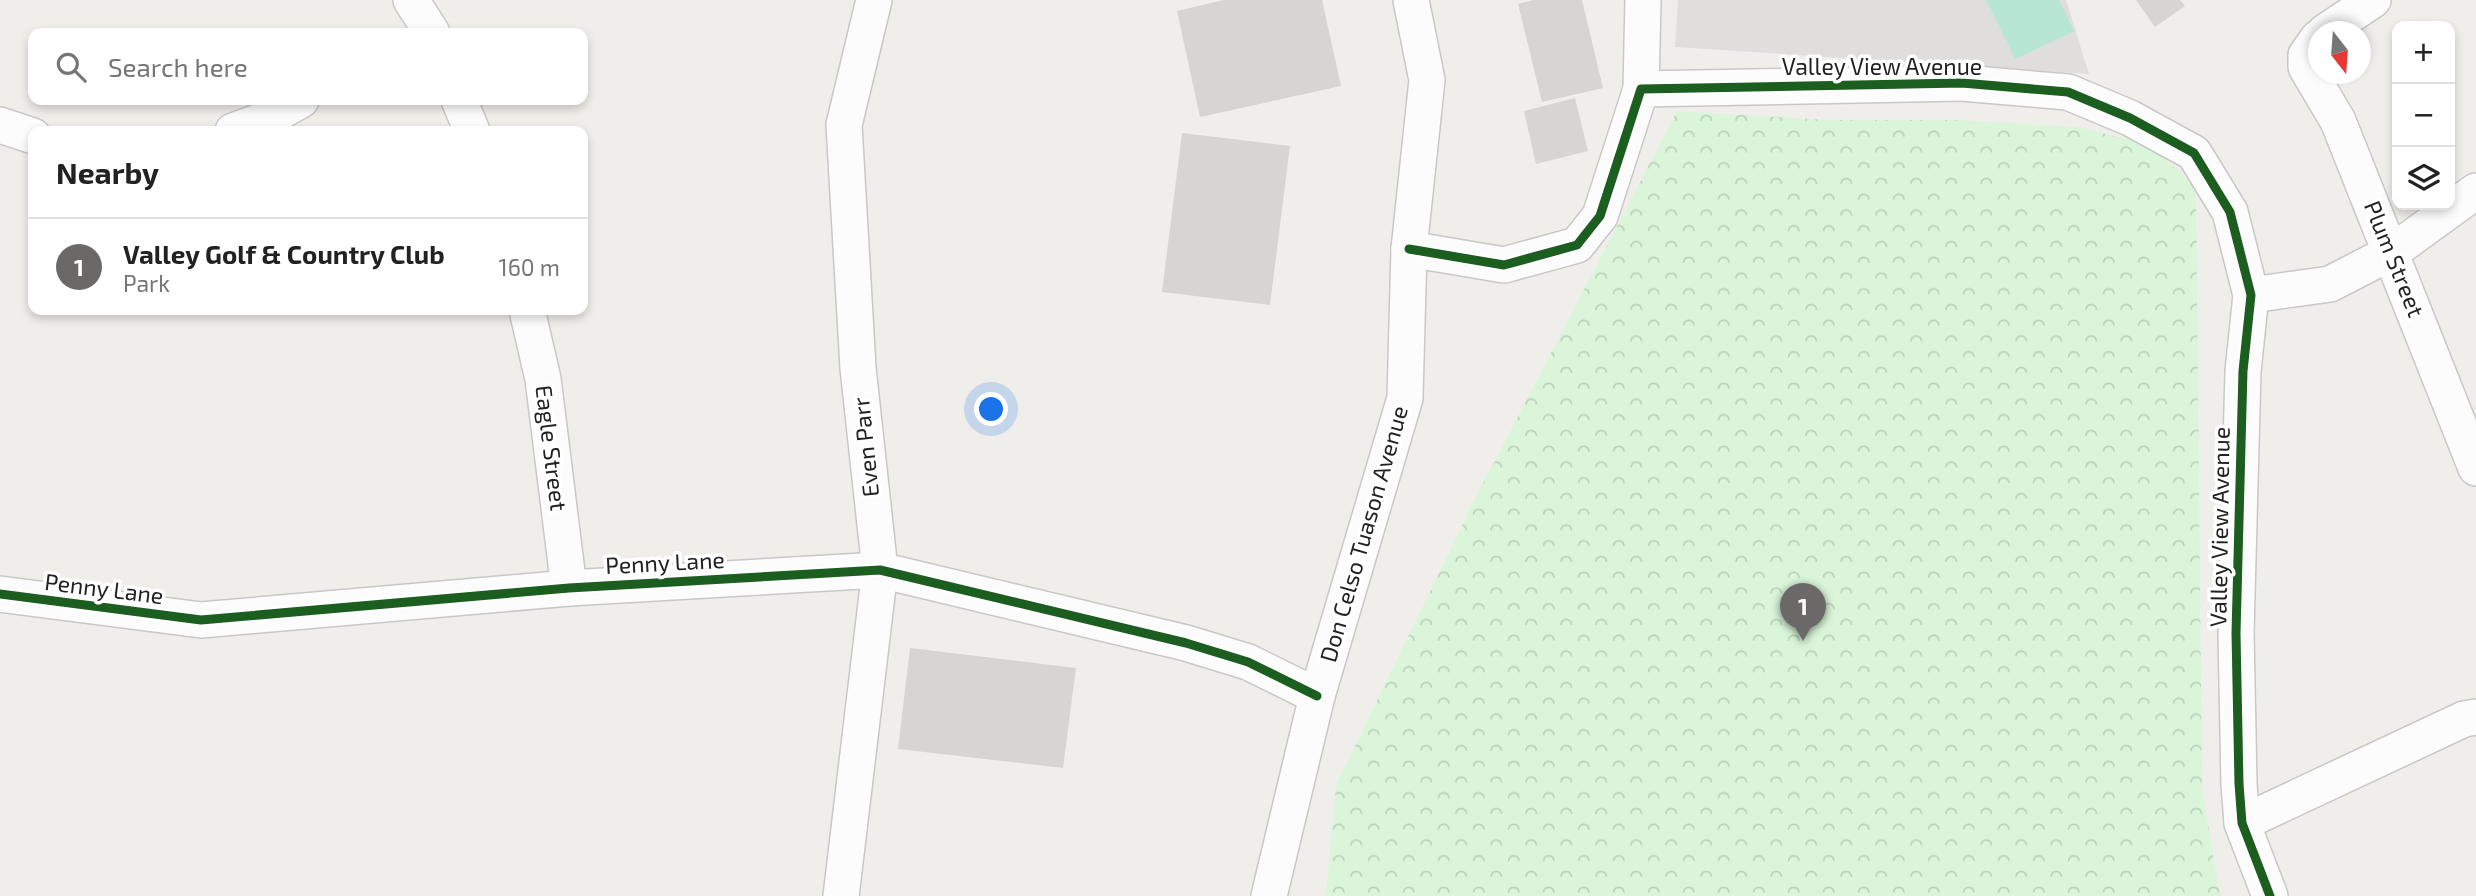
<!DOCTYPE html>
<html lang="en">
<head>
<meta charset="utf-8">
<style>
  body { margin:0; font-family:"Exo 2",sans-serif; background:#f2f2f2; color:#222 }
  .controls { position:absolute; right:21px; top:21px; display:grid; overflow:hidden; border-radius:14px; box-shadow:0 4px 10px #0003 }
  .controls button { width:63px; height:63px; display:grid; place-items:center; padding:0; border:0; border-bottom:2px solid #e0e0e0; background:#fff; color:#222; font:35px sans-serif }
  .compass { position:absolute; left:2308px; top:21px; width:63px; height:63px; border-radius:50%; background:#fff; box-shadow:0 4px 10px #0003; rotate:163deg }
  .you { position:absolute; left:992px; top:410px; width:24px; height:24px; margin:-18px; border:5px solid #fff; border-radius:50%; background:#1a73e8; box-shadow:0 0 0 10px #1a73e833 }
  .badge { display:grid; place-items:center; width:46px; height:46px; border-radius:50%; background:#6a6968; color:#fff; font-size:23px; font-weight:700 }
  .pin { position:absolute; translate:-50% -58px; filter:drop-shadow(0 2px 4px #0008) }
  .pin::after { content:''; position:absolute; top:37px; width:24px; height:21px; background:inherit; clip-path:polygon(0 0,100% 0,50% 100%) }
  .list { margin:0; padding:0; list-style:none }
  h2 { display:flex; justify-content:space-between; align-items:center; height:91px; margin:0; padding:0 28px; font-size:30px }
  h2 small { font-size:23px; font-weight:400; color:#767676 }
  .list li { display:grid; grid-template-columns:46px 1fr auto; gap:21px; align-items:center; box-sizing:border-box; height:98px; padding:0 28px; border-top:2px solid #e0e0e0 }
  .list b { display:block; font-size:26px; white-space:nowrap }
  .list p { margin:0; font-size:23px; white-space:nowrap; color:#767676 }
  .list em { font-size:23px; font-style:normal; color:#767676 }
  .icon { flex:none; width:38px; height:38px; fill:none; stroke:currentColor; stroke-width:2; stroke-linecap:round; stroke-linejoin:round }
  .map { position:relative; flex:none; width:2476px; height:896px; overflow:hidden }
  .search { position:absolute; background:#fff; box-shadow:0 4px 10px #0003; left:28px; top:28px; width:560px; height:77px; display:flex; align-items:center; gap:18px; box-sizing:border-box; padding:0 24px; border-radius:14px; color:#767676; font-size:26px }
  .panel { position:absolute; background:#fff; box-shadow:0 4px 10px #0003; left:28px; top:126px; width:560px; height:189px; border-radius:14px }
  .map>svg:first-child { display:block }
  .residential { fill:#dfdedc }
  .park { fill:url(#park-crowns) }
  .pitch { fill:#b7e6d2 }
  .building { fill:#d7d4d2 }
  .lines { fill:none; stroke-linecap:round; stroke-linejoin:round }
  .minor-casing { stroke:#c9c8c7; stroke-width:38 }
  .minor { stroke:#fdfcfc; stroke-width:35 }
  .cycleway-casing { stroke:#fff; stroke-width:13 }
  .cycleway { stroke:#1b5e20; stroke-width:9 }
  .labels { text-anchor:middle; stroke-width:7; stroke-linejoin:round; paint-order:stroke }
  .street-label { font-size:23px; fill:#222; stroke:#fff }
</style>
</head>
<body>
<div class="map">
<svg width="2476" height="896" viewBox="0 0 2476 896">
  <defs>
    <pattern id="park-crowns" width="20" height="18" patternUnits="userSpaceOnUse" patternTransform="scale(1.75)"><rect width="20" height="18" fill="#daf5da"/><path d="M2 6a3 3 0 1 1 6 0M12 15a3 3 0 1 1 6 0" fill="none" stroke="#bbd2bb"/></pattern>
  </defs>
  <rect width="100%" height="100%" fill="#f0eeeb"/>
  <path class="residential" d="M1678,0H2066L2089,74L1675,47Z"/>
  <path class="park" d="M1677,111L1830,120H1957L2077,127L2147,144L2196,186L2202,788L2220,896H1326L1336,785L1476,497Z"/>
  <path class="pitch" d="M1986,0H2059L2074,31L2015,59Z"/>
  <g class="building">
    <path d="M1224,0H1322L1341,86L1200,117L1177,11Z"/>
    <path d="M1533,0H1582L1603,88L1542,102L1518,4Z"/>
    <path d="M2136,0H2180L2185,6L2155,27Z"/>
    <path d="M1575,98L1588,151L1536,164L1524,111Z"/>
    <path d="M1182,133L1290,146L1270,305L1162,292Z"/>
    <path d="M910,648L1076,668L1063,768L898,749Z"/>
  </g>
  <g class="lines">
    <defs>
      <g id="minor">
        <path d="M411,0L432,33"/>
        <path d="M2325,32L2373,0"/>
        <path d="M2318,38L2306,55V67L2338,121L2476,468"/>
        <path d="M1641,89L1643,0"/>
        <path d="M459,100L472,131"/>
        <path d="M0,125L33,136"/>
        <path d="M233,131L269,118L301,100"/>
        <path d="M1409,249L1504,265L1577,245L1600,216L1641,89L1962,83L2068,92L2130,118L2194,153L2230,212L2251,295L2243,371L2236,633L2239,784L2242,823L2270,896"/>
        <path d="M2251,295L2330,284L2392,252L2476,191"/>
        <path d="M527,310L543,379L569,588"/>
        <path d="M0,594L201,620L569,588L880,570L1186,643L1248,662L1317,696"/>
        <path d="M2242,823L2464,719L2476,717"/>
        <path d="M841,896L880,570L858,368L844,125L874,0"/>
        <path d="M1269,896L1317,696L1405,398L1409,249L1427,80L1411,0"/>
      </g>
    </defs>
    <use href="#minor" class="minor-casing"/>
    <use href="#minor" class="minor"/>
    <defs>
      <g id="cycleway">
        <path d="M1409,249L1504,265L1577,245L1600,216L1641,89L1962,83L2068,92L2130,118L2194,153L2230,212L2251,295L2243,371L2236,633L2239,784L2242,823L2270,896"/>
        <path d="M0,594L201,620L569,588L880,570L1186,643L1248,662L1317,696"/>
      </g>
    </defs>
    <use href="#cycleway" class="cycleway-casing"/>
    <use href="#cycleway" class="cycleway"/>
  </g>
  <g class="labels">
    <g class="street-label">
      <text x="1882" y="75">Valley View Avenue</text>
      <text transform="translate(2394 259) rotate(68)" y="8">Plum Street</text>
      <text transform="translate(866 447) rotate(-96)" y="8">Even Parr</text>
      <text transform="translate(551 448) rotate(83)" y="8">Eagle Street</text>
      <text transform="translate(2220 527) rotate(-89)" y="8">Valley View Avenue</text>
      <text transform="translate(1364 534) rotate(-74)" y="8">Don Celso Tuason Avenue</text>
      <text transform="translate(665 563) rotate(-3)" y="8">Penny Lane</text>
      <text transform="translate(104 589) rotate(7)" y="8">Penny Lane</text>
    </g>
  </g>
</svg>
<div class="controls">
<button>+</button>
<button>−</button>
<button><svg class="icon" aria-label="layers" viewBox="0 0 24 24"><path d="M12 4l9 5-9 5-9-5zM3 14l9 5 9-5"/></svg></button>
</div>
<svg class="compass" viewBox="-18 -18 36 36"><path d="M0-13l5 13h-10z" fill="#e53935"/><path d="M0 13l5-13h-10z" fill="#767676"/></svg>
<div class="you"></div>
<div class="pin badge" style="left:1803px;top:641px">1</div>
<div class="search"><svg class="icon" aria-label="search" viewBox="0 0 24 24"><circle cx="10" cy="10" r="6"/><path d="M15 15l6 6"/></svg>Search here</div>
<section class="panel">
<h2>Nearby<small></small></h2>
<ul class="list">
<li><span class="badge">1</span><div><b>Valley Golf &amp; Country Club</b><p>Park</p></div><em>160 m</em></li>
</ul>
</section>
</div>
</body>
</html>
